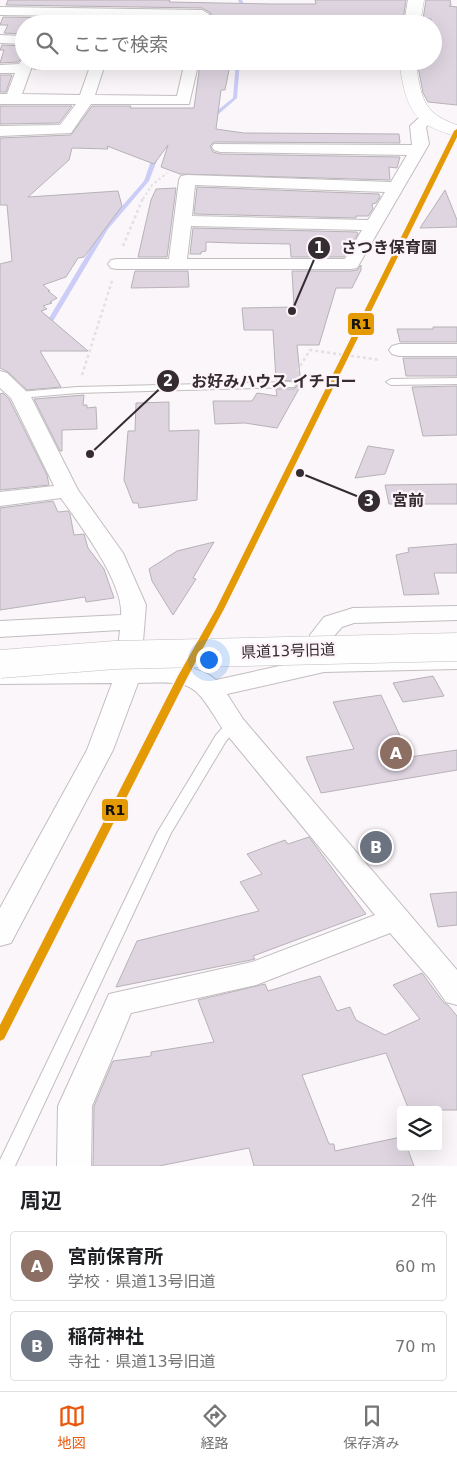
<!DOCTYPE html>
<html lang="ja">
<head>
<meta charset="utf-8">
<style>
  body { margin:0; font-family:"DejaVu Sans","Noto Sans JP",sans-serif; background:#f2f2f2; color:#202124 }
  .controls { position:absolute; right:15px; bottom:15px; display:grid; overflow:hidden; border-radius:5px; box-shadow:0 5px 20px #0002 }
  .controls button { width:45px; height:45px; display:grid; place-items:center; padding:0; border:0; border-bottom:1px solid #e0e0e0; background:#fff; color:#202124; font:25px sans-serif }
  .you { position:absolute; left:208px; top:659px; width:18px; height:18px; margin:-12px; border:4px solid #fff; border-radius:50%; background:#1a73e8; box-shadow:0 0 0 8px #1a73e833 }
  .badge { display:grid; place-items:center; width:32px; height:32px; border-radius:50%; background:#ea580c; color:#fff; font-size:16px; font-weight:700 }
  .pin { position:absolute; translate:-50% -50%; border:2px solid #fff; box-shadow:0 1px 5px #0006 }
  .list { margin:0; padding:0; list-style:none }
  h2 { display:flex; justify-content:space-between; align-items:center; height:65px; margin:0; padding:0 20px; font-size:21px }
  h2 small { font-size:16px; font-weight:400; color:#757577 }
  .list li { display:grid; grid-template-columns:32px 1fr auto; gap:15px; align-items:center; box-sizing:border-box; height:70px; margin:0 10px 10px; padding:0 10px; border:1px solid #e0e0e0; border-radius:5px }
  .list b { display:block; font-size:19px; white-space:nowrap }
  .list p { margin:0; font-size:16px; white-space:nowrap; color:#757577 }
  .list em { font-size:16px; font-style:normal; color:#757577 }
  .icon { flex:none; width:28px; height:28px; fill:none; stroke:currentColor; stroke-width:2; stroke-linecap:round; stroke-linejoin:round }
  .map { position:relative; flex:none; width:457px; height:1166px; overflow:hidden }
  .search { position:absolute; background:#fff; box-shadow:0 5px 20px #0002; left:15px; right:15px; top:15px; height:55px; display:flex; align-items:center; gap:12px; box-sizing:border-box; padding:0 18px; border-radius:28px; color:#757577; font-size:19px }
  .sheet { height:225px; background:#fff }
  nav { display:flex; justify-content:space-around; align-items:center; box-sizing:border-box; height:70px; border-top:1px solid #e0e0e0; background:#fff; font-size:14px; color:#757577 }
  nav a { display:grid; justify-items:center; gap:2px }
  nav .on { color:#ea580c }
  .map>svg:first-child { display:block }
  .lines { fill:none; stroke-linecap:round; stroke-linejoin:round }
  .stream { fill:#cbcdf7; fill-rule:evenodd }
  .building { fill:#ded5e1; stroke:#b6b2b6 }
  .service-casing { stroke:#c2bdc0; stroke-width:2 }
  .minor-casing { stroke:#c2bdc0; stroke-width:2 }
  .secondary-casing { stroke:#c2bdc0; stroke-width:1 }
  .path-far1 { stroke:#e2e0e1; stroke-width:2; stroke-dasharray:2.5 2.5; stroke-linecap:butt }
  .path { stroke:#e2e0e1; stroke-width:2.5; stroke-dasharray:3 3; stroke-linecap:butt }
  .service { fill:#fefefe; fill-rule:evenodd }
  .minor { fill:#fefefe; fill-rule:evenodd }
  .secondary { fill:#fefefe; fill-rule:evenodd }
  .tertiary-bridge-casing { stroke:#c2bdc0; stroke-width:29; stroke-linecap:butt }
  .tertiary-bridge { stroke:#fefefe; stroke-width:28 }
  .rail-1-casing { stroke:#fdf4f9; stroke-width:3 }
  .rail-1 { fill:#e49a05; fill-rule:evenodd }
  .labels { text-anchor:middle; stroke-width:4.5; stroke-linejoin:round; paint-order:stroke }
  .street-label { font-size:15px; fill:#352c31; stroke:#fdf4f9 }
  .leader { fill:none; stroke:#352c31; stroke-width:2 }
  .callout-dot { fill:#352c31; stroke:#fdf4f9; stroke-width:2 }
  .mark-label { font-size:15px; text-anchor:middle; font-weight:bold; fill:#fff }
  .callout-label { font-size:16px; text-anchor:middle; font-weight:bold; fill:#352c31; stroke:#fdf4f9; stroke-width:4.5; stroke-linejoin:round; paint-order:stroke }
  .line-badge { stroke:#fdf4f9; stroke-width:2 }
  .pale-badge-label { font-size:14px; text-anchor:middle; font-weight:bold; fill:#111 }
</style>
</head>
<body>
<div class="map">
<svg width="457" height="1166" viewBox="0 0 457 1166">
  <rect width="100%" height="100%" fill="#fbf6f9"/>
  <g class="lines">
    <g class="stream">
      <path d="M238,0H242L248,13H244Z"/>
      <path d="M236,61H240L237,98L213,119H209V117L233,98Z"/>
      <path d="M156,153L159,155L149,181L108,229L49,328L48,329H44L43,328L103,228L144,181L153,155Z"/>
    </g>
  </g>
  <g class="building">
    <path d="M8,0H170L169,2L271,4H316L315,0H406L403,20L394,22L332,21V24H209L211,13L202,8L6,5Z"/>
    <path d="M426,0H450L451,5L449,6L457,7V105L428,102L423,93L417,61H435L433,24H431V19H423Z"/>
    <path d="M3,17L192,20L191,24H24V34L4,33L8,25H0Z"/>
    <path d="M2,45L24,46V55L18,62L0,63L4,50H0Z"/>
    <path d="M36,61H90L87,69H33Z"/>
    <path d="M108,61H180L179,69H106Z"/>
    <path d="M200,64L230,65L225,90H221L216,129L244,133L399,134L400,143L214,142L210,146L213,152L220,154L400,157L397,168L389,167L390,180L180,174L161,167L168,145L154,164L107,146L108,149L72,148L69,160L28,197L118,191L122,206L84,257L78,258L66,277L43,285L50,291H48L57,298L50,302L52,303L43,306L47,309L41,311L88,351H40L61,387L27,390L8,372L0,368V264L12,261L7,205H0V138L71,135L92,106H131L130,108H194Z"/>
    <path d="M0,75H12L6,92H0Z"/>
    <path d="M0,106H72L59,123L0,124Z"/>
    <path d="M197,187L379,194L380,197L376,203L372,204L373,209L368,216H356V218L194,214Z"/>
    <path d="M176,188L167,257H138L151,200L156,189Z"/>
    <path d="M445,190L457,220V227L420,228Z"/>
    <path d="M193,228L357,232L358,234L344,257H291L290,244L233,243L206,242V251L201,252V254H190Z"/>
    <path d="M361,265V270L352,288H336L319,345H297L301,385L277,428L245,423L215,424L213,401H252L257,393L277,396L276,389H294L297,386L294,381L276,380L273,330H244L242,308L294,307L292,271H351L357,270Z"/>
    <path d="M135,271H188L189,287L131,288Z"/>
    <path d="M433,327H457V342H400L397,329H433Z"/>
    <path d="M403,358H457V376H406Z"/>
    <path d="M457,386V435L423,436L412,387Z"/>
    <path d="M3,393L9,399L47,475L49,485L0,490V394Z"/>
    <path d="M84,395L83,405H87V408L96,407L97,429L62,430V451H60L34,399Z"/>
    <path d="M169,402V431L199,430L197,500L139,508L138,503H133L124,480L128,431H135L136,403Z"/>
    <path d="M368,446L394,450L385,474L355,478Z"/>
    <path d="M457,484V504H389L385,485Z"/>
    <path d="M53,501L58,512L68,511L70,514L74,535L84,534L88,548L104,569L114,598L86,602L85,597L0,610V508Z"/>
    <path d="M214,542L193,578L196,579L173,615L152,581L149,569L177,551Z"/>
    <path d="M457,544V573H434L439,594L404,595L396,555L409,552L408,548Z"/>
    <path d="M433,676L444,696L403,702L393,683Z"/>
    <path d="M381,695L410,757L457,750V770L321,793L306,757L354,749L333,702Z"/>
    <path d="M309,837L366,914L253,956L255,959L251,960L116,987L137,941L259,911L240,882L262,874L247,854L285,840L288,844Z"/>
    <path d="M457,892V925L438,927L430,894Z"/>
    <path d="M422,973L444,1003L448,1005L457,1016V1110H409L386,1053L302,1075L329,1144H334L335,1151L401,1137V1147H407L414,1166H254L249,1148L159,1166H93L94,1106L113,1061L151,1056V1052L214,1042L198,1000L265,984L268,991L320,976L337,1011L350,1007L356,1020L385,1035L420,1019L393,985Z"/>
  </g>
  <g class="lines">
    <defs>
      <g id="service">
        <path d="M457,378V384L391,385L386,382L391,379Z"/>
        <path d="M290,382L294,383L295,385L294,387L77,393L20,398L15,395L20,392L77,387Z"/>
        <path d="M233,720L238,722L240,725L226,741L171,833L15,1166H0V1160L157,833L216,735L228,722Z"/>
      </g>
      <g id="minor">
        <path d="M0,7L202,10L209,14L207,24H193L194,18L0,15Z"/>
        <path d="M0,35L24,36V44L0,43Z"/>
        <path d="M24,57V61H34L22,94L80,95L92,61H106L95,95L177,96L185,61H199L189,104H91L71,133L0,136V126L60,125L76,104H0V94H7L15,73H0V65L19,64Z"/>
        <path d="M427,113L432,115L435,118L426,127L429,144L357,268L351,269H117L111,268L108,264L111,260L117,259H169L179,180L181,176L187,175L391,182L407,155L220,152L214,150L212,147L214,144L412,145L410,126L422,115ZM195,185L385,192L368,220L192,216ZM191,226L362,230L345,259H187Z"/>
        <path d="M399,344H457V356H399L392,354L389,350L392,346Z"/>
        <path d="M0,371L7,373L30,395L78,490L123,553L146,605L141,666C165,666 197,663 216,680L311,659L310,635L324,617L353,608L457,606V620L354,623L342,627L334,636L336,656L457,653V669L324,672L227,694L243,719L457,970V1005L446,1002L430,979L390,933L256,985L131,1013L92,1106L91,1166H57L58,1106L109,994L252,962L375,915L224,731C193,683 197,681 138,683L113,750L11,943L0,946V908L87,750L112,683L0,684V668L116,667L120,630L0,637V621L121,615C124,583 80,525 61,498L0,506V492L54,486L11,398L0,388Z"/>
      </g>
      <g id="secondary">
        <path d="M408,0H424L420,24H404Z"/>
        <path d="M399,61H415C422,96 420,112 457,125V136C410,125 406,105 399,61Z"/>
      </g>
    </defs>
    <use href="#service" class="service-casing"/>
    <use href="#minor" class="minor-casing"/>
    <use href="#secondary" class="secondary-casing"/>
    <path class="path-far1" d="M143,199L152,185L167,173"/>
    <g class="path">
      <path d="M123,246L143,198"/>
      <path d="M297,371L310,350L380,360"/>
      <path d="M82,375L112,281"/>
    </g>
    <use href="#service" class="service"/>
    <use href="#minor" class="minor"/>
    <use href="#secondary" class="secondary"/>
    <defs>
      <path id="tertiary-bridge" d="M0,664L115,655L457,647"/>
    </defs>
    <use href="#tertiary-bridge" class="tertiary-bridge-casing"/>
    <use href="#tertiary-bridge" class="tertiary-bridge"/>
    <defs>
      <path id="rail-1" d="M457,129V137L224,609L188,676L4,1039L0,1041V1025L178,676L216,609L454,131Z"/>
    </defs>
    <use href="#rail-1" class="rail-1-casing"/>
    <use href="#rail-1" class="rail-1"/>
  </g>
  <g class="labels">
    <g class="street-label">
      <text transform="translate(288 651) rotate(-2)" y="5">県道13号旧道</text>
    </g>
  </g>
  <path class="leader" d="M292 311L319 248M90 454L168 381M300 473L369 501"/>
  <g class="callout-dot">
    <circle cx="292" cy="311" r="5"/>
    <circle cx="90" cy="454" r="5"/>
    <circle cx="300" cy="473" r="5"/>
    <circle cx="319" cy="248" r="12"/>
    <circle cx="168" cy="381" r="12"/>
    <circle cx="369" cy="501" r="12"/>
  </g>
  <g class="mark-label">
    <text x="319" y="253">1</text>
    <text x="168" y="386">2</text>
    <text x="369" y="506">3</text>
  </g>
  <g class="callout-label">
    <text x="389" y="253">さつき保育園</text>
    <text x="274" y="387">お好みハウス イチロー</text>
    <text x="408" y="506">宮前</text>
  </g>
  <g class="line-badge">
    <rect x="347" y="312" width="28" height="24" rx="5" fill="#e49a05"/>
    <rect x="101" y="798" width="28" height="24" rx="5" fill="#e49a05"/>
  </g>
  <g class="pale-badge-label">
    <text x="361" y="329">R1</text>
    <text x="115" y="815">R1</text>
  </g>
</svg>
<div class="controls">
<button><svg class="icon" aria-label="layers" viewBox="0 0 24 24"><path d="M12 4l9 5-9 5-9-5zM3 14l9 5 9-5"/></svg></button>
</div>
<div class="you"></div>
<div class="pin badge" style="left:396px;top:753px;background:#8d6e63">A</div>
<div class="pin badge" style="left:376px;top:847px;background:#6b7280">B</div>
<div class="search"><svg class="icon" aria-label="search" viewBox="0 0 24 24"><circle cx="10" cy="10" r="6"/><path d="M15 15l6 6"/></svg>ここで検索</div>
</div>
<section class="sheet">
<h2>周辺<small>2件</small></h2>
<ul class="list">
<li><span class="badge" style="background:#8d6e63">A</span><div><b>宮前保育所</b><p>学校 · 県道13号旧道</p></div><em>60 m</em></li>
<li><span class="badge" style="background:#6b7280">B</span><div><b>稲荷神社</b><p>寺社 · 県道13号旧道</p></div><em>70 m</em></li>
</ul>
</section>
<nav>
<a class="on"><svg class="icon" aria-label="map" viewBox="0 0 24 24"><path d="M3 6l6-2 6 2 6-2v14l-6 2-6-2-6 2zM9 4v14M15 6v14"/></svg>地図</a>
<a><svg class="icon" aria-label="directions" viewBox="0 0 24 24"><path d="M12 3l9 9-9 9-9-9zM9 14v-3h6M13 9l2 2-2 2"/></svg>経路</a>
<a><svg class="icon" aria-label="saved" viewBox="0 0 24 24"><path d="M7 4h10v16l-5-4-5 4z"/></svg>保存済み</a>
</nav>
</body>
</html>
